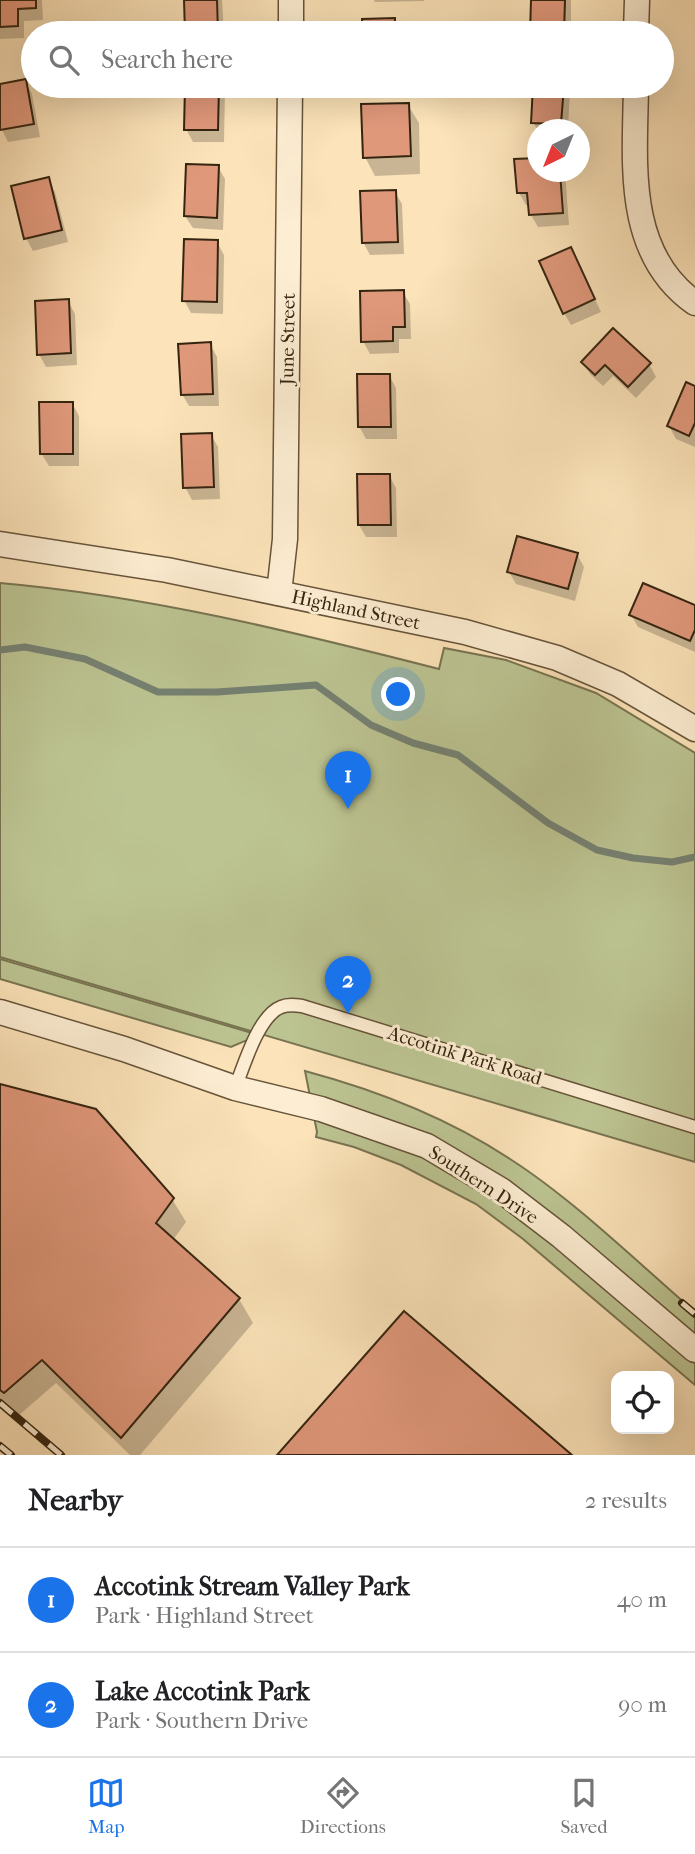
<!DOCTYPE html>
<html lang="en">
<head>
<meta charset="utf-8">
<style>
  body { margin:0; font-family:"IM FELL French Canon",serif; background:#f2f2f2; color:#202124 }
  .controls { position:absolute; right:21px; bottom:21px; display:grid; overflow:hidden; border-radius:14px; box-shadow:0 7px 28px #0002 }
  .controls button { width:63px; height:63px; display:grid; place-items:center; padding:0; border:0; border-bottom:2px solid #e0e0e0; background:#fff; color:#202124; font:35px sans-serif }
  .compass { position:absolute; left:527px; top:119px; width:63px; height:63px; border-radius:50%; background:#fff; box-shadow:0 7px 28px #0002; rotate:223deg }
  .you { position:absolute; left:399px; top:695px; width:24px; height:24px; margin:-18px; border:5px solid #fff; border-radius:50%; background:#1a73e8; box-shadow:0 0 0 10px #1a73e833 }
  .badge { display:grid; place-items:center; width:46px; height:46px; border-radius:50%; background:#1a73e8; color:#fff; font-size:23px; font-weight:700 }
  .pin { position:absolute; translate:-50% -58px; filter:drop-shadow(0 2px 4px #0008) }
  .pin::after { content:''; position:absolute; top:37px; width:24px; height:21px; background:inherit; clip-path:polygon(0 0,100% 0,50% 100%) }
  .list { margin:0; padding:0; list-style:none }
  h2 { display:flex; justify-content:space-between; align-items:center; height:91px; margin:0; padding:0 28px; font-size:30px }
  h2 small { font-size:23px; font-weight:400; color:#757577 }
  .list li { display:grid; grid-template-columns:46px 1fr auto; gap:21px; align-items:center; box-sizing:border-box; height:105px; padding:0 28px; border-top:2px solid #e0e0e0 }
  .list b { display:block; font-size:26px; white-space:nowrap }
  .list p { margin:0; font-size:23px; white-space:nowrap; color:#757577 }
  .list em { font-size:23px; font-style:normal; color:#757577 }
  .icon { flex:none; width:38px; height:38px; fill:none; stroke:currentColor; stroke-width:2; stroke-linecap:round; stroke-linejoin:round }
  .map { position:relative; flex:none; width:695px; height:1455px; overflow:hidden }
  .search { position:absolute; background:#fff; box-shadow:0 7px 28px #0002; left:21px; right:21px; top:21px; height:77px; display:flex; align-items:center; gap:18px; box-sizing:border-box; padding:0 24px; border-radius:38px; color:#757577; font-size:26px }
  .sheet { height:301px; background:#fff }
  nav { display:flex; justify-content:space-around; align-items:center; box-sizing:border-box; height:98px; border-top:2px solid #e0e0e0; background:#fff; font-size:19px; color:#757577 }
  nav a { display:grid; justify-items:center; gap:4px }
  nav .on { color:#1a73e8 }
  .map>svg:first-child { display:block }
  .green { fill:#bcc492; stroke:#787451; stroke-width:2 }
  .shadow { fill:#0003 }
  .lines { fill:none; stroke-linecap:round; stroke-linejoin:round }
  .stream { stroke:#758172; stroke-width:7 }
  .building { fill:#e0987b; stroke:#352510; stroke-width:2 }
  .lane-casing { stroke:#67543a; stroke-width:15 }
  .street-casing { stroke:#67543a; stroke-width:27 }
  .lane { stroke:#fdedd2; stroke-width:12 }
  .street { stroke:#fdedd2; stroke-width:24 }
  .rail-casing { stroke:#352510; stroke-width:8 }
  .rail { stroke:#fdedd2; stroke-width:5; stroke-dasharray:16; stroke-linecap:butt }
  .labels { text-anchor:middle; stroke-width:6; stroke-linejoin:round; paint-order:stroke }
  .street-label { font-size:19px; fill:#352510; stroke:#fdedd2 }
</style>
</head>
<body>
<div class="map">
<svg width="695" height="1455" viewBox="0 0 695 1455">
  <rect width="100%" height="100%" fill="#fce3b9"/>
  <filter id="stains"><feTurbulence type="fractalNoise" baseFrequency=".00286" numOctaves="4"/><feColorMatrix values="0 0 0 0 .2 0 0 0 0 .09 0 0 0 0 .02 0 0 0 .5 -.17"/></filter>
  <radialGradient id="worn" r=".72"><stop offset=".6" stop-color="#630" stop-opacity="0"/><stop offset="1" stop-color="#630" stop-opacity=".3"/></radialGradient>
  <g class="green">
    <path d="M0,583C149,596 294,632 439,669L444,648L506,660L596,693L695,753V1162L0,957Z"/>
    <path d="M0,959L259,1035L231,1047L0,979Z"/>
    <path d="M305,1071C376,1090 448,1118 510,1159C574,1200 637,1262 695,1312V1385L523,1239L476,1204L401,1165L354,1147L316,1137L317,1132Z"/>
  </g>
  <g class="shadow">
    <path d="M0,0H42L43,20L24,21V38L0,39Z"/>
    <path d="M185,0H222L224,33H186Z"/>
    <path d="M374,0H424V1L375,2Z"/>
    <rect x="532" y="0" width="39" height="33"/>
    <path d="M394,19L401,33H364V20Z"/>
    <path d="M25,81L32,94L40,137L8,142L0,126V85Z"/>
    <path d="M186,86H221L225,92L224,142H193L186,129Z"/>
    <path d="M535,86H570L568,130L538,131L533,122Z"/>
    <path d="M408,105L419,123L420,174L375,176L365,157Z"/>
    <path d="M218,167L225,179L223,230L193,228L185,216Z"/>
    <path d="M538,172H565L569,225L538,227L531,215L530,205H526L519,193Z"/>
    <path d="M48,179L55,192L68,242L33,251L26,238Z"/>
    <path d="M395,192L402,204L404,254L370,255L363,242Z"/>
    <path d="M217,242L224,255L223,314L191,313L184,300Z"/>
    <path d="M577,262L601,312L571,325L564,313Z"/>
    <path d="M403,292L410,304L411,339H399V353L370,354L363,341Z"/>
    <path d="M68,301L75,314L77,365L46,367L39,354Z"/>
    <path d="M210,344L217,357L219,406H189L182,394Z"/>
    <path d="M583,362L649,364L656,377L636,398L613,376L603,386L590,374Z"/>
    <path d="M389,375L396,388L397,439H366L359,426Z"/>
    <path d="M695,388V447L676,439L669,426Z"/>
    <path d="M72,403L79,416V466H49L41,453Z"/>
    <path d="M211,435L218,447L220,499L192,500L185,487Z"/>
    <path d="M389,475L396,488L397,537H366L359,525Z"/>
    <path d="M577,554L584,567L575,601L516,584L509,572Z"/>
    <path d="M695,607V652L638,627L631,615Z"/>
    <path d="M0,1086L172,1199L186,1222L173,1240L239,1299L253,1323L140,1455H130L56,1383L18,1416L0,1401Z"/>
  </g>
  <g class="lines">
    <path class="stream" d="M0,650L25,647L85,659L158,692H217L316,685L371,725L413,743L458,755L548,823L597,850L633,858L672,862L695,857"/>
  </g>
  <g class="building">
    <path d="M0,0H36V8L18,9V26L0,27Z"/>
    <path d="M184,0H217L218,33H185Z"/>
    <path d="M531,0H565L564,33H530Z"/>
    <path d="M395,18V33H362V19Z"/>
    <path d="M26,79L34,124L0,130V84Z"/>
    <path d="M185,86H219L218,130H184Z"/>
    <path d="M533,86H564L561,124L531,123Z"/>
    <path d="M409,103L411,156L363,158L361,104Z"/>
    <path d="M538,158V172H560L563,213L529,215L527,193H517L514,159Z"/>
    <path d="M186,164L219,165L217,218L184,216Z"/>
    <path d="M49,177L62,230L24,239L11,186Z"/>
    <path d="M396,190L398,242L362,243L360,191Z"/>
    <path d="M184,239L218,240L217,302L182,301Z"/>
    <path d="M571,247L595,299L563,314L539,261Z"/>
    <path d="M404,290L405,327H393V341L361,342L360,291Z"/>
    <path d="M69,299L71,353L37,355L35,301Z"/>
    <path d="M613,328L651,363L628,387L605,365L595,375L581,362Z"/>
    <path d="M211,342L213,394L181,395L178,344Z"/>
    <path d="M357,374H390L391,427H358Z"/>
    <path d="M686,382L695,386V423L689,436L667,426Z"/>
    <path d="M39,402H73V454H40Z"/>
    <path d="M212,433L214,487L183,488L181,434Z"/>
    <path d="M357,474H390L391,525H358Z"/>
    <path d="M517,536L578,553L568,589L507,572Z"/>
    <path d="M643,583L695,605V630L690,641L629,615Z"/>
    <path d="M0,1084L96,1109L174,1198L156,1223L240,1298L121,1438L42,1360L4,1393L0,1390Z"/>
    <path d="M404,1311L572,1455H277Z"/>
  </g>
  <g class="lines">
    <defs>
      <path id="lane" d="M235,1088C244,1066 258,1016 281,1007C288,1004 295,1005 302,1006L695,1127"/>
      <g id="street">
        <path d="M291,33V0"/>
        <path d="M636,33L637,0"/>
        <path d="M636,86C635,162 624,253 695,303"/>
        <path d="M0,544L167,570L465,632L557,658L618,684L695,729"/>
        <path d="M279,593L285,539L290,86"/>
        <path d="M0,1012L124,1049L235,1088L321,1109L427,1146L501,1190L561,1236L695,1350"/>
      </g>
    </defs>
    <use href="#lane" class="lane-casing"/>
    <use href="#street" class="street-casing"/>
    <use href="#lane" class="lane"/>
    <use href="#street" class="street"/>
    <defs>
      <g id="rail">
        <path d="M682,1303L695,1314"/>
        <path d="M0,1403L61,1455"/>
        <path d="M0,1446L11,1455"/>
      </g>
    </defs>
    <use href="#rail" class="rail-casing"/>
    <use href="#rail" class="rail"/>
  </g>
  <g class="labels">
    <g class="street-label">
      <text transform="translate(287 339) rotate(-89)" y="7">June Street</text>
      <text transform="translate(356 609) rotate(12)" y="7">Highland Street</text>
      <text transform="translate(465 1055) rotate(17)" y="7">Accotink Park Road</text>
      <text transform="translate(484 1184) rotate(33)" y="7">Southern Drive</text>
    </g>
  </g>
  <rect width="100%" height="100%" filter="url(#stains)"/>
  <rect width="100%" height="100%" fill="url(#worn)"/>
</svg>
<div class="controls">
<button><svg class="icon" aria-label="locate" viewBox="0 0 24 24"><circle cx="12" cy="12" r="6"/><path d="M12 2v4M12 18v4M2 12h4M18 12h4"/></svg></button>
</div>
<svg class="compass" viewBox="-18 -18 36 36"><path d="M0-13l5 13h-10z" fill="#e53935"/><path d="M0 13l5-13h-10z" fill="#757577"/></svg>
<div class="you"></div>
<div class="pin badge" style="left:348px;top:809px">1</div>
<div class="pin badge" style="left:348px;top:1014px">2</div>
<div class="search"><svg class="icon" aria-label="search" viewBox="0 0 24 24"><circle cx="10" cy="10" r="6"/><path d="M15 15l6 6"/></svg>Search here</div>
</div>
<section class="sheet">
<h2>Nearby<small>2 results</small></h2>
<ul class="list">
<li><span class="badge">1</span><div><b>Accotink Stream Valley Park</b><p>Park · Highland Street</p></div><em>40 m</em></li>
<li><span class="badge">2</span><div><b>Lake Accotink Park</b><p>Park · Southern Drive</p></div><em>90 m</em></li>
</ul>
</section>
<nav>
<a class="on"><svg class="icon" aria-label="map" viewBox="0 0 24 24"><path d="M3 6l6-2 6 2 6-2v14l-6 2-6-2-6 2zM9 4v14M15 6v14"/></svg>Map</a>
<a><svg class="icon" aria-label="directions" viewBox="0 0 24 24"><path d="M12 3l9 9-9 9-9-9zM9 14v-3h6M13 9l2 2-2 2"/></svg>Directions</a>
<a><svg class="icon" aria-label="saved" viewBox="0 0 24 24"><path d="M7 4h10v16l-5-4-5 4z"/></svg>Saved</a>
</nav>
</body>
</html>
